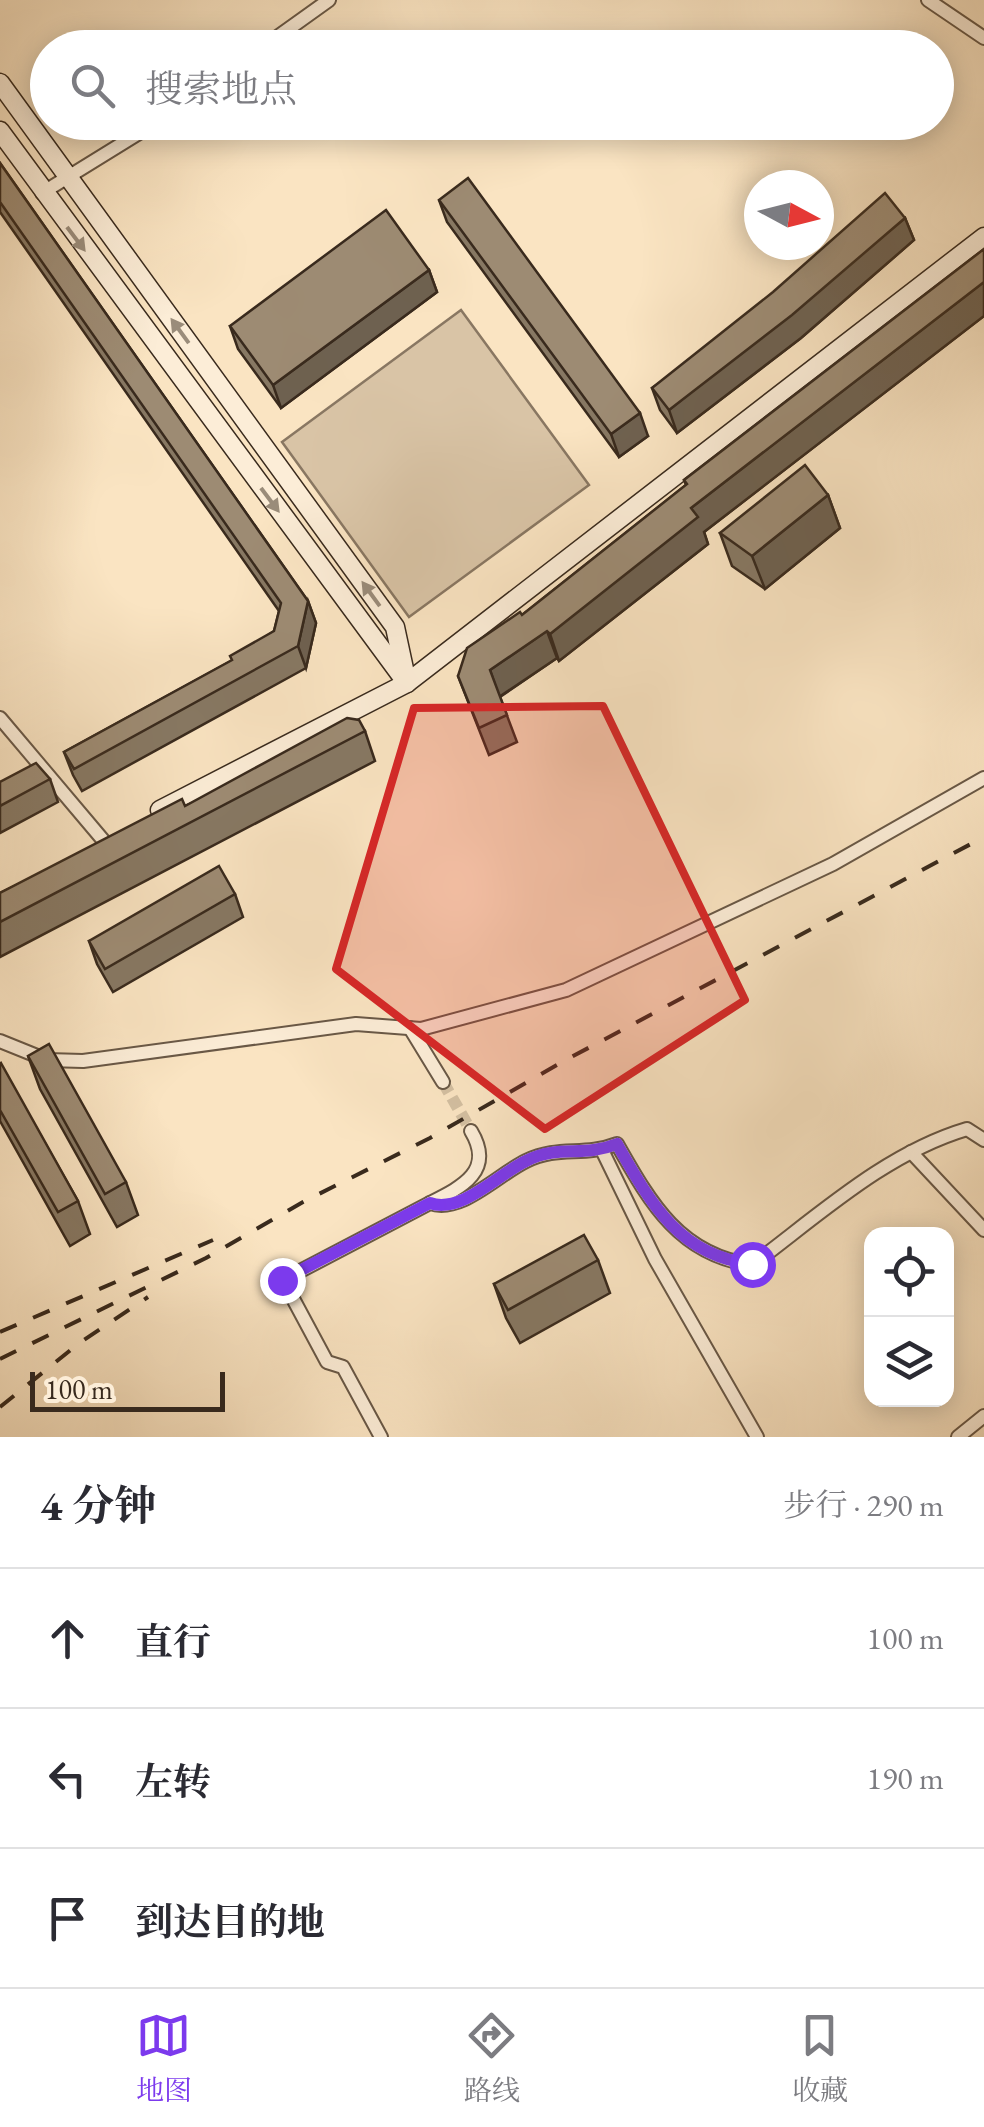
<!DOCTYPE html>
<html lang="zh">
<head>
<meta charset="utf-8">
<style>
  body { margin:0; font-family:"EB Garamond","Noto Serif SC",serif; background:#f2f2f3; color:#2b2b33 }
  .controls { position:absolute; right:30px; bottom:30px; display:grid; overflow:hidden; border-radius:20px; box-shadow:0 5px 25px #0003 }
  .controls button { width:90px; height:90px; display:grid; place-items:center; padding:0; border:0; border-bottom:2px solid #e1e1e2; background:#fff; color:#2b2b33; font:50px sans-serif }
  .compass { position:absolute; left:744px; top:170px; width:90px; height:90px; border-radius:50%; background:#fff; box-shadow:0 5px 25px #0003; rotate:97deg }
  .scale { position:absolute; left:30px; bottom:25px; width:195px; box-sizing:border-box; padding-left:10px; border:5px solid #392a1d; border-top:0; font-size:28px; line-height:35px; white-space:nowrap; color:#392a1d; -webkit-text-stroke:8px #fcedd7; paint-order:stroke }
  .stop { position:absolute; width:30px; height:30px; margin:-22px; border:8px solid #7c3aed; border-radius:50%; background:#fff }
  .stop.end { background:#7c3aed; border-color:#fff; box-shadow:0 2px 10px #0008 }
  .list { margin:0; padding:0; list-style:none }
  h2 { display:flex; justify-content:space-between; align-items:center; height:130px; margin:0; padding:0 40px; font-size:42px }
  h2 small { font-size:32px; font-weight:400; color:#7c7c81 }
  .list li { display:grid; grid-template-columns:65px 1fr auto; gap:30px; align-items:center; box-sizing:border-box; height:140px; padding:0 40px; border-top:2px solid #e1e1e2 }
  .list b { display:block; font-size:38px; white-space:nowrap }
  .list em { font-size:32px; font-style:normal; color:#7c7c81 }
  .icon { flex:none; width:55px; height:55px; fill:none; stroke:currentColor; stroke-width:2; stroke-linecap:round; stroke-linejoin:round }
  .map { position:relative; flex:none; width:984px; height:1437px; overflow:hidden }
  .search { position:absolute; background:#fff; box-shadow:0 5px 25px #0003; left:30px; right:30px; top:30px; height:110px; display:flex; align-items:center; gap:25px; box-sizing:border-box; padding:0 35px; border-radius:55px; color:#7c7c81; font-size:38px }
  .sheet { height:550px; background:#fff }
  nav { display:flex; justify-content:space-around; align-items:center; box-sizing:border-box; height:140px; border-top:2px solid #e1e1e2; background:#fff; font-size:28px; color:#7c7c81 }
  nav a { display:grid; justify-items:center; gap:5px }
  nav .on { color:#7c3aed }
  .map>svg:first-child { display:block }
  .green { fill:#d9c4a6; stroke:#897762; stroke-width:2.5 }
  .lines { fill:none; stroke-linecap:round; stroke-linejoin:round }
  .street-tunnel { stroke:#d3bfa1; stroke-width:12; stroke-dasharray:12 6; stroke-linecap:butt }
  .street-casing { stroke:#695846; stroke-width:16 }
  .secondary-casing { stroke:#392a1d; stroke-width:21 }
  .street { stroke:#fcedd7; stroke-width:12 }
  .secondary { stroke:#fcedd7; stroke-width:18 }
  .rail { stroke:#392a1d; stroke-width:4; stroke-dasharray:18 18; stroke-linecap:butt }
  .wall { fill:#877863; stroke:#392a1d; stroke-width:2.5 }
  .shaded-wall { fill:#6e6150; stroke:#392a1d; stroke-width:2.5 }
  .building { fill:#9d8b73; stroke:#392a1d; stroke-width:2.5 }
  .oneway { fill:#9a8c7a }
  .route { stroke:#7c3aed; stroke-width:12 }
  .marked { fill:#d62828; fill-opacity:0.2; stroke:#d62828; stroke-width:8; stroke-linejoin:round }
</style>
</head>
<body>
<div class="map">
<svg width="984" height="1437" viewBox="0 0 984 1437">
  <rect width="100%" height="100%" fill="#fae4c2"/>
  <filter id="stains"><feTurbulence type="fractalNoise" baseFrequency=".002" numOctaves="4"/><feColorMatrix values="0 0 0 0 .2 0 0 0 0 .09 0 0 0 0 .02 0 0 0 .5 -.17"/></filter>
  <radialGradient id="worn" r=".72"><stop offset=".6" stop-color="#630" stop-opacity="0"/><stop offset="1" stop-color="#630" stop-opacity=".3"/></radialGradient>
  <path class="green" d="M461,310L589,485L409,617L282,442Z"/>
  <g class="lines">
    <path class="street-tunnel" d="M443,1082L471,1131"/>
    <defs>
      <g id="street">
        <path d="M928,0L984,38"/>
        <path d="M262,48L329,0"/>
        <path d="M42,193L157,122"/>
        <path d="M0,718L103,840"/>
        <path d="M410,1028L443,1082"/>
        <path d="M0,1041L47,1060L83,1061L356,1024L421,1029L566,990L833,864L984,778"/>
        <path d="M602,1150L655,1259L757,1437"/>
        <path d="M911,1152L984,1230"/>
        <path d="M430,1203C462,1187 495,1171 471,1131"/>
        <path d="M381,1437L343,1367L327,1362L283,1280L430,1203C461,1214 497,1175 526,1161C559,1145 583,1157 617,1144C650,1202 679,1255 752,1265C819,1215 886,1153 967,1129L984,1140"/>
        <path d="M958,1437L984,1416"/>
      </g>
      <g id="secondary">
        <path d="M0,83L395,627L407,683"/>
        <path d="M0,131L403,678"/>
        <path d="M160,810L407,683L984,237"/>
      </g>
    </defs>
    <use href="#street" class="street-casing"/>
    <use href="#secondary" class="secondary-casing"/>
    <use href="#street" class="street"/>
    <use href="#secondary" class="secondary"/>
    <g class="rail">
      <path d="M0,1332L213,1240"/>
      <path d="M0,1359L206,1258L303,1202L430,1138L562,1062L984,837"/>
      <path d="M0,1407L78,1344L148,1297"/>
    </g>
  </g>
  <g class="wall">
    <path d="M0,163L308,601L316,623L306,668L82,791L73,775L64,752L231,661L274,631L279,611L0,212Z"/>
    <path d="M439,200L648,436L619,457L447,222Z"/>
    <path d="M905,218L914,240L801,338L677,433L660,410L652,388Z"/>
    <path d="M984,249V316L704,532L708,544L559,661L557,658L500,697L517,742L489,755L458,676L522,615L686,485L684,480Z"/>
    <path d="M429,270L437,292L281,408L238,349L230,326Z"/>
    <path d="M828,495L840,528L765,589L732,566L720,533Z"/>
    <path d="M365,731L375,761L0,957V893L185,806Z"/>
    <path d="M50,779L58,802L0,833V782Z"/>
    <path d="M235,894L243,917L113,992L97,964L89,941Z"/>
    <path d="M28,1056L126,1182L138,1215L117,1227L40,1089Z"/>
    <path d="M0,1064L78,1201L90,1234L70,1246L0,1121Z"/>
    <path d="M598,1260L610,1293L520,1343L506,1318L494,1284Z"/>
  </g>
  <g class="shaded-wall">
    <path d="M905,218L914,240L801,338L677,433L669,410Z"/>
    <path d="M429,270L437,292L281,408L273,385Z"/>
    <path d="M984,282V316L704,532L708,544L559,661L550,634L691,508Z"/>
    <path d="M640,413L648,436L619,457L611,434Z"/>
    <path d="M828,495L840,528L765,589L752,556Z"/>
    <path d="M308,601L316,623L306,668L298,646Z"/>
    <path d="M547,631L557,658L499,697L490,670Z"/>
  </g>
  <g class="building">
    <path d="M0,163L308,601L298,646L74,769L64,752L232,660L230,656L274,631L281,603L0,202Z"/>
    <path d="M468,178L640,413L611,434L439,200Z"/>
    <path d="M885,193L905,218L792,315L669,410L652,388L773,292Z"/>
    <path d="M386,210L429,270L273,385L230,326Z"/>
    <path d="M984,249V282L691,508L698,517L550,634L547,631L490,670L507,715L479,728L458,676L467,648L520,612L522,615L687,484L684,480Z"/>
    <path d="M805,465L828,495L752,556L720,533Z"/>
    <path d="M347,718L359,720L365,731L0,922V893L182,799L185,806Z"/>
    <path d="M36,763L50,779L0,806V782Z"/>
    <path d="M219,866L235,894L105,969L89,941Z"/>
    <path d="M49,1044L126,1182L105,1194L28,1056Z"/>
    <path d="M1,1063L78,1201L58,1212L0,1110V1064Z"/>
    <path d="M584,1235L598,1260L508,1310L494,1284Z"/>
  </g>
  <defs><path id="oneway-solid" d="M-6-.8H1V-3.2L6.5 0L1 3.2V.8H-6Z" transform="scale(2.5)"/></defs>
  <g class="oneway">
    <use href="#oneway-solid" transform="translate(76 239) rotate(53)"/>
    <use href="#oneway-solid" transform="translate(180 331) rotate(-126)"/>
    <use href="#oneway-solid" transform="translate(270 500) rotate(53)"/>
    <use href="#oneway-solid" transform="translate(371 594) rotate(-126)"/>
  </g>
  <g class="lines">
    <path class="route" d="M282,1280L430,1203C461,1214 497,1175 526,1161C560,1144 581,1158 617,1144C650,1202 679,1256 752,1264"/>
  </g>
  <path class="marked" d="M603,706L745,1000L545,1129L336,969L414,708Z"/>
  <rect width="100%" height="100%" filter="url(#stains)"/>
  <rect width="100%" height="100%" fill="url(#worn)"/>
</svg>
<div class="controls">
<button><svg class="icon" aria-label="locate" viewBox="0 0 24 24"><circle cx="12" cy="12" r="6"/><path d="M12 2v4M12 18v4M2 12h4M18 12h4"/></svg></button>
<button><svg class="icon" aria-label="layers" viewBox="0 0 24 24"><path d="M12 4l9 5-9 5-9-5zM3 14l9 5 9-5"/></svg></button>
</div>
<svg class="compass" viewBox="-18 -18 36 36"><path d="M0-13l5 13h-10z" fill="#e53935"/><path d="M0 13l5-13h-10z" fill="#7c7c81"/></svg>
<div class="scale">100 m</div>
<div class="stop" style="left:752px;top:1264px"></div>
<div class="stop end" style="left:282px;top:1280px"></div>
<div class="search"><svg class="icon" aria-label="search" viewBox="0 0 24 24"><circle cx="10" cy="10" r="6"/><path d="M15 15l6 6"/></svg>搜索地点</div>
</div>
<section class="sheet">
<h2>4 分钟<small>步行 · 290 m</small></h2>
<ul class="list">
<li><svg class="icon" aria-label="ahead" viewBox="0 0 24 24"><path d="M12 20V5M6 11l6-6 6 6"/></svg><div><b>直行</b></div><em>100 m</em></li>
<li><svg class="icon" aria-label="left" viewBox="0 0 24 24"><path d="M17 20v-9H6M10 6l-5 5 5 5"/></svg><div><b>左转</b></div><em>190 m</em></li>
<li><svg class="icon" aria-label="arrive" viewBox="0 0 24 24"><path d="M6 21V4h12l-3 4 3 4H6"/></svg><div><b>到达目的地</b></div></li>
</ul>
</section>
<nav>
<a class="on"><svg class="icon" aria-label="map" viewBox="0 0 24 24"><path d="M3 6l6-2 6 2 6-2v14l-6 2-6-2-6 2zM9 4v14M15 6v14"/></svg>地图</a>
<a><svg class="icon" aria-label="directions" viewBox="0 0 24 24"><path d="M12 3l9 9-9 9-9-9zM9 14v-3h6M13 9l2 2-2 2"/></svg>路线</a>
<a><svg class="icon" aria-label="saved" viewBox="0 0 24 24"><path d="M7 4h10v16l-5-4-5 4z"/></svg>收藏</a>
</nav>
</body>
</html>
